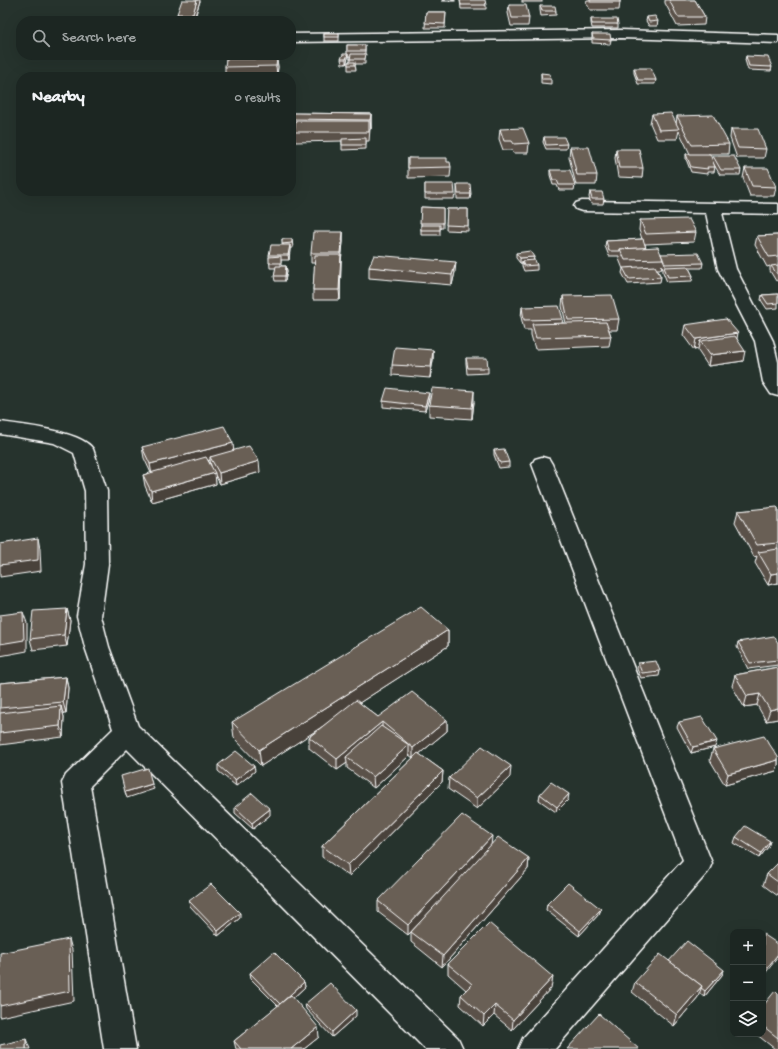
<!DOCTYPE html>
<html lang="en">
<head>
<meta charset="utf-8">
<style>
  body { margin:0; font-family:"Gochi Hand",sans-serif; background:#29322f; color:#f1f3f6 }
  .controls { position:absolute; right:12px; bottom:12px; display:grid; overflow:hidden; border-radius:8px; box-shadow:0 4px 16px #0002 }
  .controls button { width:36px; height:36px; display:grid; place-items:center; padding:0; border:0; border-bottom:1px solid #3a4340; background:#1c2622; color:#f1f3f6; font:20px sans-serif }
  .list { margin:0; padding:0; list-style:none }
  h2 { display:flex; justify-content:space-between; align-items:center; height:52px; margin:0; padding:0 16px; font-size:17px }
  h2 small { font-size:13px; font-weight:400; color:#a0a5a5 }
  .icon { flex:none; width:22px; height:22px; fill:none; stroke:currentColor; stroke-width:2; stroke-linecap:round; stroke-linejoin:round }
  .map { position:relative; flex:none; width:778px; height:1049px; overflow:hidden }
  .search { position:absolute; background:#1c2622; box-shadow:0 4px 16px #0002; left:16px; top:16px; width:280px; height:44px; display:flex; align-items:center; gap:10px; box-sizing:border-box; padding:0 14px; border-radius:16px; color:#a0a5a5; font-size:15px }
  .panel { position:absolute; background:#1c2622; box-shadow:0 4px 16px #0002; left:16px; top:72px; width:280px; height:124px; border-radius:16px }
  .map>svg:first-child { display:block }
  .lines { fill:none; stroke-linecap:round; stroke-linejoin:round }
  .minor-casing { stroke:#fff; stroke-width:3 }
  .minor { fill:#26332d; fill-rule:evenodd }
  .wall { fill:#5a5148; stroke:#fff; fill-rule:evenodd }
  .shaded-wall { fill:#4a423b; stroke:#fff }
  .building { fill:#695e54; stroke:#fff }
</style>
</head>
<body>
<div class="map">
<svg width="778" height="1049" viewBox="0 0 778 1049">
  <rect width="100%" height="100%" fill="#26332d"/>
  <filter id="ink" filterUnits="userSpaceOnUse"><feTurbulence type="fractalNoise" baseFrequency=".025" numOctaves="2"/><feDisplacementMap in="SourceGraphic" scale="8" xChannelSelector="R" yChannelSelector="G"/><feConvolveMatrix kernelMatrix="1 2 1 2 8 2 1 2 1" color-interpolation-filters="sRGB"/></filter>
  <g filter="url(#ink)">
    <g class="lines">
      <defs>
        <g id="minor">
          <path d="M621,30L778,35V43L621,38L291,42V34Z"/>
          <path d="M582,201L778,204V214L722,213L736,269L773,341L778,362V396L771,394L763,382L755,341L718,269L706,213L582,211L576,209L574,206L576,203Z"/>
          <path d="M0,422C22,425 81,431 93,449L107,491L108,564L101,616L109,647L138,726L458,1038L463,1049H425L127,749L90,786L136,1049H104L62,783L66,775L113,729L85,647L77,616L86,564L85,491L74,453L54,443L0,434Z"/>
          <path d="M542,457L549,459L552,464L712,863L708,872L555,1049H518L523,1038L683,860L532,464L535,459Z"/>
        </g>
      </defs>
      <use href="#minor" class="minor-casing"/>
      <use href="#minor" class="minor"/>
    </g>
    <g class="wall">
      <rect x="442" y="0" width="13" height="1"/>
      <path d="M460,0L486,5V9H461Z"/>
      <rect x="522" y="0" width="20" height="2"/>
      <path d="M587,0H620V2L619,10H590L586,2Z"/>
      <path d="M665,0H695L705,17L704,25L677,26L665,3Z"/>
      <path d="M200,1L194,21H178L177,14Z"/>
      <path d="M509,5L529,18L528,26H511L508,13Z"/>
      <path d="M540,6L556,11V15L541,16L540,10Z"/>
      <path d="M426,12H446L445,28H425Z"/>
      <path d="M647,17L658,21L657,26H649L646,21Z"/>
      <path d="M591,19L618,24V28H592L591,23Z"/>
      <rect x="324" y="34" width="15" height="7"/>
      <path d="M592,34L611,40L610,44L592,43Z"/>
      <path d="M347,45H365V64H355L356,70H348V62H350V56H348V58L346,64H342L341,59L347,54Z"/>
      <path d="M260,56V59H277L278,67L277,75L225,76V67L226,59V57Z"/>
      <path d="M746,56L772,67L771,71L748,70L745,60Z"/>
      <path d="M634,68L656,80L655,84H638L634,73Z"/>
      <path d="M541,73L551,79V84L541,83Z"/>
      <path d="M291,113L371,114V129H370L369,141H366V149L342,150V141L295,142L294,132L295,128H291Z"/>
      <path d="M652,114L676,124L677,116L729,144L728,154H708L715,167L714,172H707V174L691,172L686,159V154H690L679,131L677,139H657L650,123Z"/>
      <path d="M500,129L529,143L528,153H513L512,150H503L499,139Z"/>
      <path d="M731,129L766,149L764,158H737L730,138Z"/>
      <path d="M544,137L567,144L566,149H546L543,142Z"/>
      <path d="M570,147L597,175L596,185H576L569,157Z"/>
      <path d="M616,149L643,168L642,178L618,177L615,158Z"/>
      <path d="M713,156L741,170L740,175H720L712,161Z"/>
      <path d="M408,158L447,162L451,167L450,177L408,178Z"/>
      <path d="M745,168L776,187L774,196H750L743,178Z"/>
      <path d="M550,170L575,185L574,190H559L557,185H553L550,175Z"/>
      <path d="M425,184L455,194L454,199H425Z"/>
      <path d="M457,184L471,194L470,199H457Z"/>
      <path d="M590,192L604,199L603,204H591L589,197Z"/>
      <path d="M421,207L443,208V228H440V235H421Z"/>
      <path d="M447,209H468V231L446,230Z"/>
      <path d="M640,220L696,232L694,242L645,244L646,248L661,254L703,263L702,268H689L693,276L692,281L667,282L663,272V269L662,265L661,269H657L661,277L660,282L628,284L622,273L623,269L619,259V256H609L605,246L606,241L642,239L639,230Z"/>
      <path d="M343,232V242L341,262L340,300H313V290L315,263H311V253Z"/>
      <path d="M778,235V280L776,281L770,271V266L767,267L755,245L757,236Z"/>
      <path d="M282,239H292L293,248H290L289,260H281V266H286L287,271L285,281H275L274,276L276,268H270L269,255L283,245Z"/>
      <path d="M516,253L534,257L533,260L537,265V270L524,271L522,266V263H520L516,258Z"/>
      <path d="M369,267L455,272L452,285L369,278Z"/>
      <path d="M778,294V308L767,309L761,300L762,295Z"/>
      <path d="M563,296L619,319L617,330H609L611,336L609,346L535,349L531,335V330H524L521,317L522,307L563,319L562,323H566L562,306Z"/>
      <path d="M685,325L737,339L743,361L708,366L698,351V349L694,350L683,335Z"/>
      <path d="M433,350V360L430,378L392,375V365Z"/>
      <path d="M466,358L488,368V373L467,374L466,363Z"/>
      <path d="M429,398L425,411L383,407V401Z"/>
      <path d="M474,402L472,419L429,416V405Z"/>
      <path d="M142,447L234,450L260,472L220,484L215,475L216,484L152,502L145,486L143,475L151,473L144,458ZM208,460H210L211,466Z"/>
      <path d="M494,450L509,462V467L499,468L494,455Z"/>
      <path d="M778,508V583L768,585L755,563L757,556L754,557L735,522L738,511Z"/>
      <path d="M67,609L70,620L67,646L33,650L30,639Z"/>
      <path d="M448,630V646L359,703L378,717L447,720V731L419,754L443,771L442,782L349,876L322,857V846L413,758L409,755V756L374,788L347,768V763L337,770L309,748V737L321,727L261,766L234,738L232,722Z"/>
      <path d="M738,642L778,643V665L748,669L737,647Z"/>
      <path d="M638,663L660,671L659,676L641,678L637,669Z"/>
      <path d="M778,667V719L766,721L757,705L744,707L732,686L735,675Z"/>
      <path d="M66,677L68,688L66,713H63L64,717L63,737L0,745V683Z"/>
      <path d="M679,722L715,747L691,753L677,727Z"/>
      <path d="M713,749L778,757V765L776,771L725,785L710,760Z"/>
      <path d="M218,765L255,771L236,786L218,771Z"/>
      <path d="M510,777L477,809L448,789L449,778Z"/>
      <path d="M540,794L568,800L556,812L539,800Z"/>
      <path d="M235,807L270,815L253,829L235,813Z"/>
      <path d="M736,837L770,841L768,847L759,858L734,843Z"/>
      <path d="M491,844L529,858L528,869L442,967L411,942V932L408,935L378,912V901Z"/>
      <path d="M778,863V896L763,885L767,874Z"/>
      <path d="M189,901L240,918L218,936L190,906Z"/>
      <path d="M547,904L601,909L599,914L579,936L546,910Z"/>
      <path d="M448,964L551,988L512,1030L494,1015L483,1026L460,1005L461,995L466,990L448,974Z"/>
      <path d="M724,970L722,975L704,997L699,993L698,997L674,1026L632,992L635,982Z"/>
      <path d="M250,973L304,982L305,987L293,998L319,1037L304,1049H236L234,1041L278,1006L251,979Z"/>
      <path d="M778,994V1049H775L756,1034H763V1006Z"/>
      <path d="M305,1004L356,1016L332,1037L306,1009Z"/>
    </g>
    <g class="shaded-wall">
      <path d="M197,0H200V1L193,21V14Z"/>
      <path d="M348,54V58L346,64V59Z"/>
      <path d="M258,55H260V56L258,66Z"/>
      <path d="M277,59L278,67L277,75L276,66Z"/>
      <path d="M371,114V129L370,120Z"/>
      <path d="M343,232V242L341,262L340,300L339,290L341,253Z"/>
      <path d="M290,245V250L289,260L288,255Z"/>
      <path d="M534,257L533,262L522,261V263H520V258Z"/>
      <path d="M456,262L455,272L452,285V275Z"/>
      <path d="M286,266L287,271L285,281V276Z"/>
      <path d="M738,333L736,344L700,341L698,349L694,350L696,339Z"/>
      <path d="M433,350V360L430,378L431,367Z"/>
      <path d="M745,351L743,361L708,366L710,355Z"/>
      <path d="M474,391V402L472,419V408Z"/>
      <path d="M429,393V398L425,411V406Z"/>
      <path d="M233,443L234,454L210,457V460L152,475L150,464Z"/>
      <path d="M259,461L260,472L220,484L219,473Z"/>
      <path d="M215,473L216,484L152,502L151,491Z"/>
      <path d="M38,538L40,549L41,571L0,577V565Z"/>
      <path d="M778,573V583L768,585L771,574Z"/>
      <path d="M67,609L70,620L67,646L64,635Z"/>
      <path d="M23,612L27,623V651L0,656V644Z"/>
      <path d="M448,630V646L261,766L259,750Z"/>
      <path d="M66,677L68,688L66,713L63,702Z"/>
      <path d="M760,694L757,705L744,707L747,696Z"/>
      <path d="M61,706L64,717L63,737L60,726Z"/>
      <path d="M778,708V719L766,721L770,710Z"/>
      <path d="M447,720V731L413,759V748Z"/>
      <path d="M382,722V734L346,757L347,763L337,770V759Z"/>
      <path d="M717,741L715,747L691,753L693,747Z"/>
      <path d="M409,745V756L374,788L373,777Z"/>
      <path d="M778,760V765L776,771L725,785L728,774Z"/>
      <path d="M254,766L255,771L236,786L235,780Z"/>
      <path d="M511,766L510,777L477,809V798Z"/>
      <path d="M443,771L442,782L349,876L348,865Z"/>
      <path d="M152,784L154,789L127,798L125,792Z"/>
      <path d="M569,794L568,800L556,812L557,807Z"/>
      <path d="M270,809V815L253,829L252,823Z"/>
      <path d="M492,836L491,847L408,935V925Z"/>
      <path d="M770,841L768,847L759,858L761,853Z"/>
      <path d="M529,858L528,869L442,967L443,956Z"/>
      <path d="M601,909L599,914L579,936L580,931Z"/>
      <path d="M240,913V918L218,936V931Z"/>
      <path d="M69,939L72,950L74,1001L0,1017V1006Z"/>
      <path d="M778,954V957L763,976V973Z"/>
      <path d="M724,970L722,975L704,997L705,991Z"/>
      <path d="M553,977L551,988L512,1030L513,1020Z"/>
      <path d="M304,982L305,987L281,1009L280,1004Z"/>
      <path d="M702,986L698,997L674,1026L677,1015Z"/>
      <path d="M495,1005L494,1015L483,1026L484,1016Z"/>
      <path d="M356,1010V1016L332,1037V1032Z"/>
      <path d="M318,1027L319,1037L304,1049H291Z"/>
      <path d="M26,1039L30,1049H26Z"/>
    </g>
    <g class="building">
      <path d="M182,0H197L193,14H177Z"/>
      <path d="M460,0H485L486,5H461Z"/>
      <rect x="590" y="0" width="30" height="2"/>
      <path d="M669,0H695L705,17H678Z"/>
      <path d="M509,5H526L529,18H512Z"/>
      <path d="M540,6H555L556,11H542Z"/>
      <path d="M426,12H446L445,24L425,23Z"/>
      <path d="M655,16L658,21L649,22L647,17Z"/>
      <path d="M591,19H617L618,24H592Z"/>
      <rect x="324" y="34" width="15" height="3"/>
      <path d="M592,34H610L611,40L593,39Z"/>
      <rect x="347" y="45" width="18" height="6"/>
      <path d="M343,54H348L346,59H341Z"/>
      <path d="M351,54H366L365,59H350Z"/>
      <path d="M227,55H258L257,57H226Z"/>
      <path d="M746,56L768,57L772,67L749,66Z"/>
      <path d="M226,59H277L276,66L225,67Z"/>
      <rect x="348" y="62" width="7" height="3"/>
      <path d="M634,68H651L656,80H638Z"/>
      <path d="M541,73L550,74L551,79H542Z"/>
      <path d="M291,113L371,114L370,120L291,119Z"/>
      <path d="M671,113L679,129L659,130L652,114Z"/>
      <path d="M713,115L729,144L692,145L677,116Z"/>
      <path d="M296,121H369V132H294Z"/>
      <path d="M523,128L529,143L514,144L512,141H504L500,129Z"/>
      <path d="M731,129H758L766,149L738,148Z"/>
      <path d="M544,137H564L567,144L546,145Z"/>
      <path d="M366,138V145H342V139Z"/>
      <path d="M570,147H589L597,175H577Z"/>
      <path d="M616,149H639L643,168H619Z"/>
      <path d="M686,154H710L715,167H707L708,169L691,167Z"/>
      <path d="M713,156H734L741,170H721Z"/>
      <path d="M408,158H447V162H450L451,167L408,168Z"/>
      <path d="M745,168H768L776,187L752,186Z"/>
      <path d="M550,170H570L575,185H559L557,180H553Z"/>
      <path d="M425,184H454L455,194H425Z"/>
      <path d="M457,184H470L471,194H458Z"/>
      <path d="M590,192H602L604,199H592Z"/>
      <path d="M421,207L443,208V223H420Z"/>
      <path d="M447,209H468V226L446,225Z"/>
      <path d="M689,219L696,232L646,234L640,220Z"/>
      <rect x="421" y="225" width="19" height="5"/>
      <path d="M313,232H343L341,253H311Z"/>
      <path d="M778,235V256L769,257L757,236Z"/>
      <path d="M282,239H292V243L282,244Z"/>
      <path d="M643,239L646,248L620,249V251H609L606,241Z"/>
      <path d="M271,245H290L288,255H269Z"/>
      <path d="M658,247L663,259L625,260L620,249Z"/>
      <path d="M530,251L534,257L520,258L516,253Z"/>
      <path d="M698,253L703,263L665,264L661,254Z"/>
      <path d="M315,255H341L339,290H313Z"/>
      <path d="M374,255L456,262L452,275L369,267Z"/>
      <path d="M281,256V263H269V257Z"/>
      <path d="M535,260L537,265L524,266L522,261Z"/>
      <path d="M778,265V275L771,266Z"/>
      <path d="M276,266H286L285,276H274Z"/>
      <path d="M655,266L661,277L629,279L623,268Z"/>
      <path d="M688,266L693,276L668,277L664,267Z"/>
      <path d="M778,294V303L768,304L762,295Z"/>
      <path d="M612,295L619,319L568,320L563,296Z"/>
      <path d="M559,306L563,319L524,320L522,307Z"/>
      <path d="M726,319L738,333L696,339L685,325Z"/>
      <path d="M606,322L611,336L536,338L532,324Z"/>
      <path d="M735,336L745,351L710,355L700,341Z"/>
      <path d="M395,347L433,350L431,367L392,365Z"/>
      <path d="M466,358H487L488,368H468Z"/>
      <path d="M387,388L429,393L425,406L383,401Z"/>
      <path d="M432,388L474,391L472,408L429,405Z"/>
      <path d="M224,426L233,443L150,464L142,447Z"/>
      <path d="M249,446L259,461L219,473L210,457Z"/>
      <path d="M504,449L509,462L500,463L494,450Z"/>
      <path d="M206,457L215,473L151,491L143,475Z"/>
      <path d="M777,507L778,508V543L757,545L738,511Z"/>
      <path d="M38,538V560L0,565V544Z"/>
      <path d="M778,549V573L771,574L758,552Z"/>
      <path d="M421,607L448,630L259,750L232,722Z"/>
      <path d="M67,609L64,635L30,639L33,611Z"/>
      <path d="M23,612L24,640L0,644V615Z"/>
      <path d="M774,636L778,643V660L750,663L738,642Z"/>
      <path d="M656,661L660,671L642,673L638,663Z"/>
      <path d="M778,667V708L770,710L760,694L747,696L735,675Z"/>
      <path d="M66,677L63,702L0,708V683Z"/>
      <path d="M412,692L447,720L413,748L382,722L337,759L309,737L356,700L378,717Z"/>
      <path d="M61,706L60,726L0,733V713Z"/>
      <path d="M702,717L717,741L693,747L679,722Z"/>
      <path d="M381,726L409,745L373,777L346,757Z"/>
      <path d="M764,736L778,757V760L728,774L713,749Z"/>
      <path d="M482,746L511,766L477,798L449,778Z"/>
      <path d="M236,751L254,766L235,780L218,765Z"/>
      <path d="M418,753L443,771L348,865L322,846Z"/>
      <path d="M148,768L152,784L125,792L121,776Z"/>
      <path d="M551,782L569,794L557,807L540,794Z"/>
      <path d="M252,793L270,809L252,823L235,807Z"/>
      <path d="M462,815L492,836L408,925L378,901Z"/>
      <path d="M745,826L770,841L761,853L736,837Z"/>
      <path d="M498,837L529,858L443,956L411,932Z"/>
      <path d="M778,863V882L767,874Z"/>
      <path d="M568,883L601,909L580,931L547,904Z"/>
      <path d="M211,884L240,913L218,931L189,901Z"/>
      <path d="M489,923L553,977L513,1020L495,1005L484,1016L461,995L472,984L448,964Z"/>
      <path d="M763,934L778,944V954L763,973Z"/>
      <path d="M69,939L70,991L0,1006V953Z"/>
      <path d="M687,941L724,970L705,991L701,988L702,986L669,961Z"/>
      <path d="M274,952L304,982L280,1004L250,973Z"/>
      <path d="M660,954L702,986L677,1015L635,982Z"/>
      <path d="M330,983L356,1010L332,1032L305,1004Z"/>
      <path d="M775,991L778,994V1038L763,1026V1006Z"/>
      <path d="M291,995L318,1027L291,1049H241L234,1041Z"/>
      <path d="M599,1014L639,1049H567Z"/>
      <path d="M26,1039V1049H0V1045Z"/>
    </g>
  </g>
</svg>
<div class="controls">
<button>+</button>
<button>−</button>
<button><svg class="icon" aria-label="layers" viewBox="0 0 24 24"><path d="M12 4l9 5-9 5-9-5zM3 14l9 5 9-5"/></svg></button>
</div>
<div class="search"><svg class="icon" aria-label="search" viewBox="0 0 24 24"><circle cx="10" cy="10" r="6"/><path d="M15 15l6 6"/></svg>Search here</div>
<section class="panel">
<h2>Nearby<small>0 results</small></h2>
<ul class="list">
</ul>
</section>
</div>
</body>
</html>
